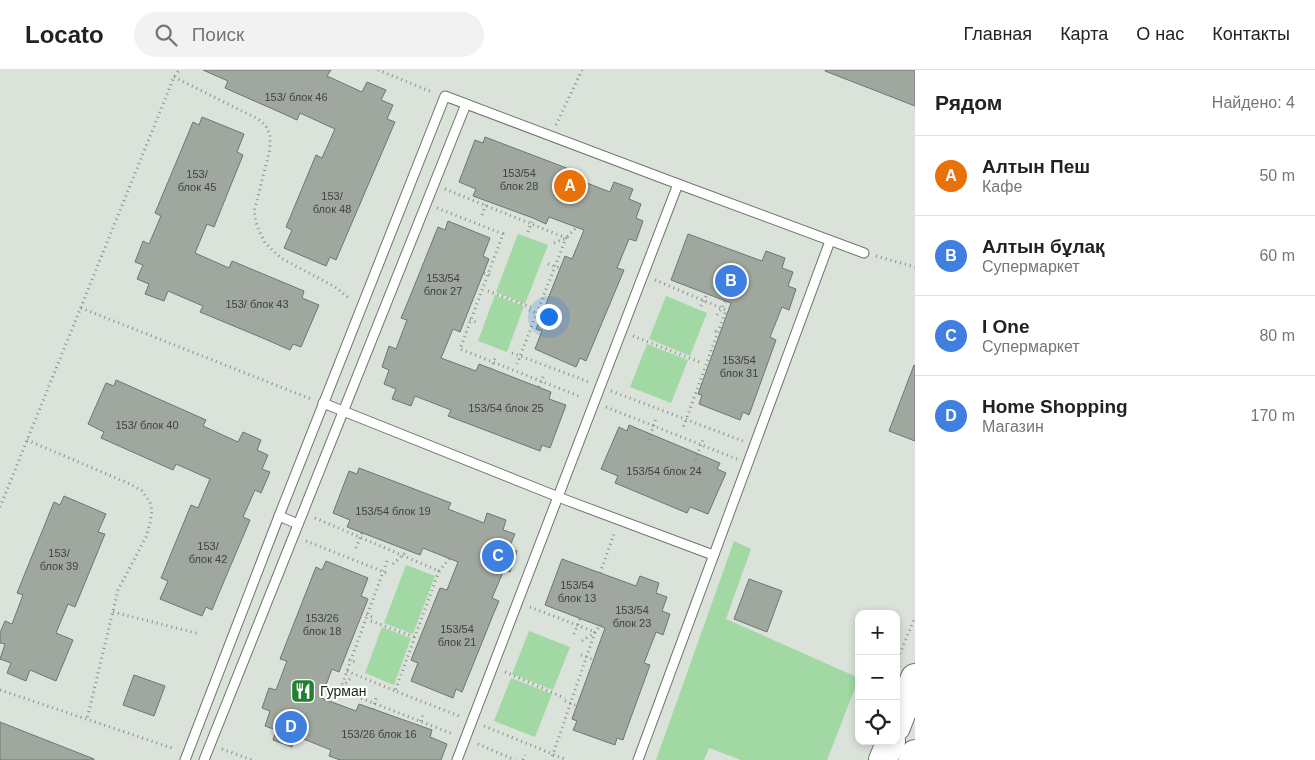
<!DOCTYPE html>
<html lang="ru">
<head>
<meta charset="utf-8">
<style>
  body { margin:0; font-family:Helvetica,sans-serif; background:#f2f2f2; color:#222 }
  .controls { position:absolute; right:15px; bottom:15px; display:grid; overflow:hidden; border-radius:10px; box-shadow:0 2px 8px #0003 }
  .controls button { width:45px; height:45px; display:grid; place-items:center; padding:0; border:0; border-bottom:1px solid #e0e0e0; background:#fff; color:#222; font:25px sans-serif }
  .you { position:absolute; left:548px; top:246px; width:18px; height:18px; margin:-12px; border:4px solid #fff; border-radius:50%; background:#1a73e8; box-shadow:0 0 0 8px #1a73e833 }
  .badge { display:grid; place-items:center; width:32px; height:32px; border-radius:50%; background:#238031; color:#fff; font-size:16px; font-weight:700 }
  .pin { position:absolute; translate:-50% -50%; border:2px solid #fff; box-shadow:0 1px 5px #0006 }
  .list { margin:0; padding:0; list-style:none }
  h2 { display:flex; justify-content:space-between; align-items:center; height:65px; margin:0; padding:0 20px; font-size:21px }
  h2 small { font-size:16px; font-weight:400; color:#767676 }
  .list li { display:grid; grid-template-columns:32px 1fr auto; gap:15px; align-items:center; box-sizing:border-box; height:80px; padding:0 20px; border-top:1px solid #e0e0e0 }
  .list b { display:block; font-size:19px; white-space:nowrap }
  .list p { margin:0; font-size:16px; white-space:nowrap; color:#767676 }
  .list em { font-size:16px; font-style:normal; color:#767676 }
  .icon { flex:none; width:28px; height:28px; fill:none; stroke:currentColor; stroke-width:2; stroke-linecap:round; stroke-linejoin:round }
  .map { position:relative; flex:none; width:915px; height:690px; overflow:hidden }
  header { display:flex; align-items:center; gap:30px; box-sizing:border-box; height:70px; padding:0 25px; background:#fff; border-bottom:1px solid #e0e0e0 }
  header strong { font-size:24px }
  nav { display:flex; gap:28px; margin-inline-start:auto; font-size:18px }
  .search { width:350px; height:45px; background:#f2f2f2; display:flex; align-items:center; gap:12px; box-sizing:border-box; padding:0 18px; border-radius:28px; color:#767676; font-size:19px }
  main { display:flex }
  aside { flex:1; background:#fff }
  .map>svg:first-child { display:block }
  .green { fill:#a2d8a4 }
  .building { fill:#9fa79f; stroke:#6e766f }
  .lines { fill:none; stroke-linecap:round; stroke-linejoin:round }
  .lane-casing { stroke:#6e756e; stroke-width:11 }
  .primary-casing { stroke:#6e756e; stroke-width:30 }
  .path { stroke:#898f89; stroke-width:3; stroke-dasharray:1 4; stroke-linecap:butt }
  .lane { stroke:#fff; stroke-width:9 }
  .primary { stroke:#fff; stroke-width:28 }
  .labels { text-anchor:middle; stroke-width:4; stroke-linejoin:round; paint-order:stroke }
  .number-label { font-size:11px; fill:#3e433e }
  .poi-label { font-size:14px; fill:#1e221e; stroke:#fff; text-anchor:start }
</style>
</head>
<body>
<header>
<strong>Locato</strong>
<div class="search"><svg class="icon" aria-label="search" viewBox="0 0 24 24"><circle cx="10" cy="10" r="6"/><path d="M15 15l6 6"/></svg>Поиск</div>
<nav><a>Главная</a><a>Карта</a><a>О нас</a><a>Контакты</a></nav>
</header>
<main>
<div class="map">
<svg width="915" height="690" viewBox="0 0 915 690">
  <rect width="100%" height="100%" fill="#dae2da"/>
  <g class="green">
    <path d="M518,164L548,175L525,234L496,222Z"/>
    <path d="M495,225L524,236L507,282L478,271Z"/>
    <path d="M666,226L707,243L690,286L649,269Z"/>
    <path d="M647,274L688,290L671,333L630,317Z"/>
    <path d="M734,471L751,479L726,549L859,608L827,690H741L709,678L704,690H656Z"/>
    <path d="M406,495L435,506L413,564L384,553Z"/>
    <path d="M382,557L411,568L394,615L365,603Z"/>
    <path d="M529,561L570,577L553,620L512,604Z"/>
    <path d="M511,608L552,624L535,667L494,651Z"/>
  </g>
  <g class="building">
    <path d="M203,0H331L327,6L362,22L367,12L386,20L381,30L393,35L387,49L395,52L336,190L330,187L326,196L284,178L292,160L286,157L316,85L322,88L335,59L300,43L297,50L284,44L225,18L228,11Z"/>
    <path d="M825,0H915V36L825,1Z"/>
    <path d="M202,47L244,64L237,82L243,85L214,157L207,154L195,183L229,198L232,191L304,221L302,228L319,235L301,277L293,274L290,280L265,269L200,242L203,236L168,221L164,231L145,224L149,214L137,209L143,195L135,192L143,171L149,174L161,146L155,143L193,52L199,55Z"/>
    <path d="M485,67L577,102L574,108L610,122L614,112L633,119L629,129L641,134L636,148L643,151L636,171L629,169L617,198L624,200L586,291L580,288L576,297L535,279L542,261L536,259L565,186L572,189L584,160L549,147L546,154L533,148L473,126L476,119L459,112L475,70L483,73Z"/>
    <path d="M448,151L490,168L483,186L489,189L460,262L453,259L441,288L476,301L479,294L551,322L549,329L566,335L550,378L542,375L540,381L448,346L451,340L415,326L411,336L392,329L396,319L384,314L389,300L382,297L389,276L396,279L407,250L401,248L407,234L438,157L445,160Z"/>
    <path d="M688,164L762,191L766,181L785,188L782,198L793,202L788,216L796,219L789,240L782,237L770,267L776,270L749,345L743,342L740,350L699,334L702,325L698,324L731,233L671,210Z"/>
    <path d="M914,295L915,296V371L889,361Z"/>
    <path d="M116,310L206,350L203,356L238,372L243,362L261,370L257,380L268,385L262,399L270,402L261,423L255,420L243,447L250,450L219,523L212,540L206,537L202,546L160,529L168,511L161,508L191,435L198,438L210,409L176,394L173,400L101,368L104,362L88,354L106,313L114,316Z"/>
    <path d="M629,355L720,393L717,399L726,403L708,444L690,437L687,443L615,413L618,406L601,399L619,357L627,361Z"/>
    <path d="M359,398L451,433L448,439L484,453L487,443L506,450L503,460L515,464L509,478L517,481L510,502L504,500L492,528L499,531L493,545L462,622L456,619L453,628L411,611L418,593L411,590L440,518L447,520L458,492L423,478L420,485L347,457L350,450L333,443L349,401L357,404Z"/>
    <path d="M64,426L106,444L98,462L105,464L75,537L68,534L56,563L73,570L56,611L30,600L26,611L7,603L11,593L0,589L5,574L0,573V563L5,551L12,554L23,525L17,523L54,432L60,435Z"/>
    <path d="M562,489L636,516L640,506L659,513L656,523L667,527L662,541L670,544L663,565L656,562L644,593L650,595L626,661L623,670L617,668L615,675L573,660L577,651L572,649L605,558L545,535Z"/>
    <path d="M326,491L368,508L361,526L368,529L339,602L332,599L321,628L356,641L359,634L432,660L430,667L447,674L441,690H340L329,686L331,680L296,666L292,677L273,670L276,660L265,656L270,641L262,638L269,618L276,620L287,591L280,589L316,497L322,500Z"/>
    <path d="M749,509L782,521L767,562L734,549Z"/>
    <path d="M134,605L165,616L154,646L123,635Z"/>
    <path d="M0,652L94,689V690H0Z"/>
  </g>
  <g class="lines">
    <defs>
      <g id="lane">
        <path d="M678,114L864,183"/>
        <path d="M323,333L566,430L713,485"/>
        <path d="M279,446L298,454"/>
        <path d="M185,690L279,446L445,26L678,114L457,690"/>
        <path d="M204,690L466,34"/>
        <path d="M638,690L830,171"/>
      </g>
      <g id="primary">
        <path d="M896,657L915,608"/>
        <path d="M883,690L891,671"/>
        <path d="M913,690L915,684"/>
      </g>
    </defs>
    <use href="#lane" class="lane-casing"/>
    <use href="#primary" class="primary-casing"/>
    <g class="path">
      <path d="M378,0L432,22"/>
      <path d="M174,7L258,49L266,56L270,65V79L254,142L257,156L265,173L281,188L335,217L350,229"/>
      <path d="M556,55L582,0"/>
      <path d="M445,119L566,168L517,294"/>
      <path d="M437,138L503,164L460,279L581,327"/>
      <path d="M482,145L487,131"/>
      <path d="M528,162L533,148"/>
      <path d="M554,173L566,168L577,157"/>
      <path d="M876,186L915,197"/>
      <path d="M548,194L560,198"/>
      <path d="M484,203L493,206"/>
      <path d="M655,210L726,240L683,358"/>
      <path d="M488,221L531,237"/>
      <path d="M701,236L707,224"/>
      <path d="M81,238L311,329"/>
      <path d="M529,240L541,245"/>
      <path d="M717,245L722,238L728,226"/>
      <path d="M465,248L476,252"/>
      <path d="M715,261L719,263"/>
      <path d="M633,266L702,293"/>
      <path d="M512,283L589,312"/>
      <path d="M491,299L496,286"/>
      <path d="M539,317L544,305"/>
      <path d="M611,321L743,371"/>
      <path d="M606,337L737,389"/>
      <path d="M27,370L130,414L142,421L150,432L152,441L150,453L146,467L118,520L87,649"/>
      <path d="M649,370L656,348"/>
      <path d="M695,390L704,367"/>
      <path d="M0,437L174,7L179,0"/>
      <path d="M315,448L439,501L395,621L459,646"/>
      <path d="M306,471L389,504"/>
      <path d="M356,478L362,463"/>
      <path d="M387,491L340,620L453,664"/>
      <path d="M393,494L408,480"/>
      <path d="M439,501L450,488"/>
      <path d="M600,503L615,461"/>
      <path d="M530,537L595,562L551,690"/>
      <path d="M113,542L200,564"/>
      <path d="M362,542L372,547"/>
      <path d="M371,551L415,567"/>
      <path d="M574,564L580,549"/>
      <path d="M582,571L595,562L603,552"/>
      <path d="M581,585L594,590"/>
      <path d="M344,588L355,592"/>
      <path d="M896,593L915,547"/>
      <path d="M347,601L395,621"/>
      <path d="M505,602L565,628"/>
      <path d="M0,620L175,679"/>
      <path d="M328,631L351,608"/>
      <path d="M565,631L577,636"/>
      <path d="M373,639L376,628"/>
      <path d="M419,656L423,645"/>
      <path d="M484,656L567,690"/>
      <path d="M478,674L515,690"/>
      <path d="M222,679L252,690"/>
      <path d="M523,690L525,685"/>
    </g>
    <use href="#lane" class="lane"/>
    <use href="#primary" class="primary"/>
  </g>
  <defs>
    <symbol id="restaurant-square" viewBox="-11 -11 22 22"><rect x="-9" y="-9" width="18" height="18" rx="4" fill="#238031" stroke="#fff"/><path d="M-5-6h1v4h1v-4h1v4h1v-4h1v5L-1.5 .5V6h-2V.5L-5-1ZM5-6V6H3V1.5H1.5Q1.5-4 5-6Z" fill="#fff"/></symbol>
  </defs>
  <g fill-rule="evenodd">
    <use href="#restaurant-square" x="289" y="607" width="28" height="28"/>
  </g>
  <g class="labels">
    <g class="number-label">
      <text x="296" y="31">153/ блок 46</text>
      <text x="519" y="107">153/54<tspan x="519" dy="13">блок 28</tspan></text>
      <text x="197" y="108">153/<tspan x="197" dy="13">блок 45</tspan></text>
      <text x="332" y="130">153/<tspan x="332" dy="13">блок 48</tspan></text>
      <text x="443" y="212">153/54<tspan x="443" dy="13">блок 27</tspan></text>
      <text x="257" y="238">153/ блок 43</text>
      <text x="739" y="294">153/54<tspan x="739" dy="13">блок 31</tspan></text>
      <text x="506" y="342">153/54 блок 25</text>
      <text x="147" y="359">153/ блок 40</text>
      <text x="664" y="405">153/54 блок 24</text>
      <text x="393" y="445">153/54 блок 19</text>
      <text x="208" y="480">153/<tspan x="208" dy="13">блок 42</tspan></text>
      <text x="59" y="487">153/<tspan x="59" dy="13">блок 39</tspan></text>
      <text x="577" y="519">153/54<tspan x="577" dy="13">блок 13</tspan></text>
      <text x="632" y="544">153/54<tspan x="632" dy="13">блок 23</tspan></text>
      <text x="322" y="552">153/26<tspan x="322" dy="13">блок 18</tspan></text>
      <text x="457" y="563">153/54<tspan x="457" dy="13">блок 21</tspan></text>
      <text x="379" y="668">153/26 блок 16</text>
    </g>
    <g class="poi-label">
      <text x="320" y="626">Гурман</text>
    </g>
  </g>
</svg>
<div class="controls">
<button>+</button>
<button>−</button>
<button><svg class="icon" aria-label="locate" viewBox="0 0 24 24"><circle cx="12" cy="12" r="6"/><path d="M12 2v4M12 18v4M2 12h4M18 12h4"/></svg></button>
</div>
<div class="you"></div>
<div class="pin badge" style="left:570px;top:116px;background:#e8710a">A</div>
<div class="pin badge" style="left:731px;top:211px;background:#3f7fe0">B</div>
<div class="pin badge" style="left:498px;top:486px;background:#3f7fe0">C</div>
<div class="pin badge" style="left:291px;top:657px;background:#3f7fe0">D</div>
</div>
<aside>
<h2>Рядом<small>Найдено: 4</small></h2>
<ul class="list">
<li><span class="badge" style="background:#e8710a">A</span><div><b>Алтын Пеш</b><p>Кафе</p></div><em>50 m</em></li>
<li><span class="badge" style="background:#3f7fe0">B</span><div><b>Алтын бұлақ</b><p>Супермаркет</p></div><em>60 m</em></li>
<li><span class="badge" style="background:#3f7fe0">C</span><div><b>I One</b><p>Супермаркет</p></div><em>80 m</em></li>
<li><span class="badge" style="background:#3f7fe0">D</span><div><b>Home Shopping</b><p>Магазин</p></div><em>170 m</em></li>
</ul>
</aside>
</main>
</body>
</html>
